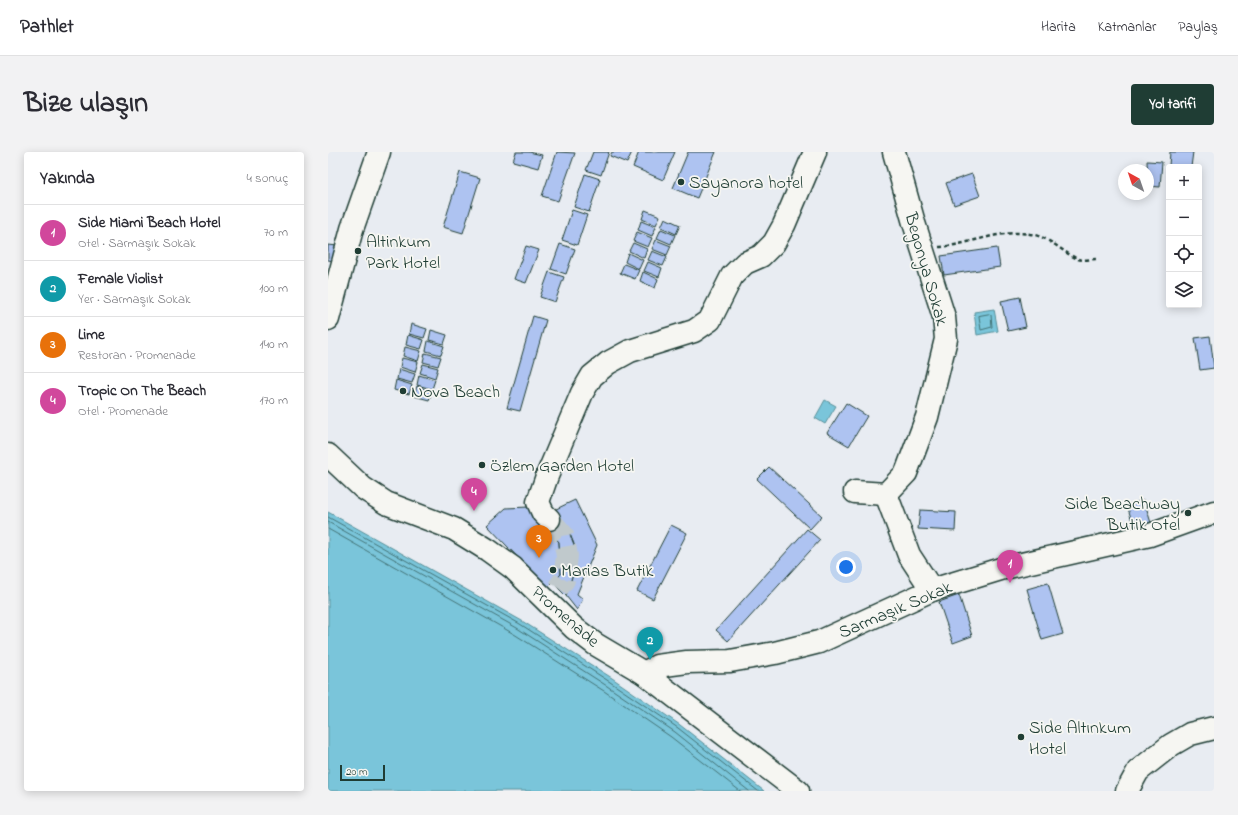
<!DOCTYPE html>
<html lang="tr">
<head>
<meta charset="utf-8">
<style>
  body { margin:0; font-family:"Indie Flower",sans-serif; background:#f2f2f3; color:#2b2b33 }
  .controls { position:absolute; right:12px; top:12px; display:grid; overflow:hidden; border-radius:4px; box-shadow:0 2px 10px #0003 }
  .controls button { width:36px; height:36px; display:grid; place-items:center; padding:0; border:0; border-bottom:1px solid #e1e1e2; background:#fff; color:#2b2b33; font:20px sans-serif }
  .compass { position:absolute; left:790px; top:12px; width:36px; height:36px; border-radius:50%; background:#fff; box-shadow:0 2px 10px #0003; rotate:320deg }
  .scale { position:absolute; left:12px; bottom:10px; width:45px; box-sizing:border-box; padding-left:4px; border:2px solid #1f3d34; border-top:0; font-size:11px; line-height:14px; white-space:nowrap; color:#1f3d34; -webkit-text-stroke:3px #f6f6f2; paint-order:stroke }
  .you { position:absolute; left:518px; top:415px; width:14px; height:14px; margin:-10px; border:3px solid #fff; border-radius:50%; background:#1a73e8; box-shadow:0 0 0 6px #1a73e833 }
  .badge { display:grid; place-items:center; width:26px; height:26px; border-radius:50%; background:#1f3d34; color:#fff; font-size:13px; font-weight:700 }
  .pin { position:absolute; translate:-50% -33px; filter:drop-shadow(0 1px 2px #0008) }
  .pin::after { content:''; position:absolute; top:21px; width:14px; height:12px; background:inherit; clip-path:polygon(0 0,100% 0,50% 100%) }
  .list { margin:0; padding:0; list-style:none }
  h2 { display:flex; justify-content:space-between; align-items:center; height:52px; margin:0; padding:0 16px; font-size:17px }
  h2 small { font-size:13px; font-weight:400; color:#7c7c81 }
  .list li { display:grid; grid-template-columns:26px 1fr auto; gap:12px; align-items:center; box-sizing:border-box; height:56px; padding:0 16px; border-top:1px solid #e1e1e2 }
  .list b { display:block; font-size:15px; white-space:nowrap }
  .list p { margin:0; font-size:13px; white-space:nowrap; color:#7c7c81 }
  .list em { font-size:13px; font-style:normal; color:#7c7c81 }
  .icon { flex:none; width:22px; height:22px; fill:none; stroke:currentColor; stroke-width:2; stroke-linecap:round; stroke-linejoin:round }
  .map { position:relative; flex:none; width:886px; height:639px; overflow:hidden; border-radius:4px }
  header { display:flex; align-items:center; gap:24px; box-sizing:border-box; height:56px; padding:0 20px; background:#fff; border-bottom:1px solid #e1e1e2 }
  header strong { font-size:19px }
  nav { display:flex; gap:22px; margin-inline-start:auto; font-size:14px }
  .intro { display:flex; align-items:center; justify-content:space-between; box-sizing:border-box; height:96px; padding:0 24px }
  h1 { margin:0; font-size:28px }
  .button { padding:10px 18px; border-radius:4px; background:#1f3d34; color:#fff; font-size:14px; font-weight:700 }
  main { display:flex; gap:24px; padding:0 24px }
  aside { flex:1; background:#fff; border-radius:4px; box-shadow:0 2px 10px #0003 }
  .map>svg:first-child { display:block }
  .water { fill:#7ac5da; stroke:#568f98 }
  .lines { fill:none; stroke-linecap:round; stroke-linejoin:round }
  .shore { stroke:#437376; stroke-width:1 }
  .building { fill:#aec3f1; stroke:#1f3d34 }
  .minor-tunnel { stroke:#c0c9cc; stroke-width:22; stroke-dasharray:22 11; stroke-linecap:butt }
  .minor-casing { stroke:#1f3d34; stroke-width:25 }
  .path { stroke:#1f3d34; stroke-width:2.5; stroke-dasharray:4 3; stroke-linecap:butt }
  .minor { stroke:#f6f6f2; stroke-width:22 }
  .poi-dot { fill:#1f3d34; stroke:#f6f6f2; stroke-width:1.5 }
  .labels { text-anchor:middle; stroke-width:3.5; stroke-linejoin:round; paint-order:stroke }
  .poi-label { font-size:18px; fill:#1f3d34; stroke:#f6f6f2; text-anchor:start }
  .street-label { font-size:18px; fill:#1f3d34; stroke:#f6f6f2 }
</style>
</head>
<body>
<header>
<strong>Pathlet</strong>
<nav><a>Harita</a><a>Katmanlar</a><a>Paylaş</a></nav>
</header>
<div class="intro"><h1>Bize ulaşın</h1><a class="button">Yol tarifi</a></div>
<main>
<aside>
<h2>Yakında<small>4 sonuç</small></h2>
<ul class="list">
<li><span class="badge" style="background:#d1479c">1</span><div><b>Side Miami Beach Hotel</b><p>Otel · Sarmaşık Sokak</p></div><em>70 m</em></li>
<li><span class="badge" style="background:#0f9aa8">2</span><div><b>Female Violist</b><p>Yer · Sarmaşık Sokak</p></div><em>100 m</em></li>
<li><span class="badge" style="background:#e8710a">3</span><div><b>Lime</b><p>Restoran · Promenade</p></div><em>140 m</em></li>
<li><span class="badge" style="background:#d1479c">4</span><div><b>Tropic On The Beach</b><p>Otel · Promenade</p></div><em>170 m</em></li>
</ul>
</aside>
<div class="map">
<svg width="886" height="639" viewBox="0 0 886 639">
  <rect width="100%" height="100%" fill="#e8ecf2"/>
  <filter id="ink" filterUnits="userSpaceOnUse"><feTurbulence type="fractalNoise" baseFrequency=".025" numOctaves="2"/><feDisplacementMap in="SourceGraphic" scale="8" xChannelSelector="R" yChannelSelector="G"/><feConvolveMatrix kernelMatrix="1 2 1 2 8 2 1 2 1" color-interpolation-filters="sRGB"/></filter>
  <g filter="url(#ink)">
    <g class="water">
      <path d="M666,157L670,179L649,183L646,160Z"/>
      <path d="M497,248L508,254L497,272L487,266Z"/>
      <path d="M0,360L194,469L284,526L352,573L436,639H0Z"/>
    </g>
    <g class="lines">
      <g class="shore">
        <path d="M661,162L663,163L664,175L653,178L651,164Z"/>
        <path d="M0,365L192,472L282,530L350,576L430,639"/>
        <path d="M0,370L189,476L279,534L347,580L421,639"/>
        <path d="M0,377L186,482L276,539L343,585L412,639"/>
      </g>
    </g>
    <g class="building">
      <path d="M188,0H201L214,3L210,16L185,9Z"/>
      <path d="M229,0L247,1L230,49L214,44Z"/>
      <path d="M265,0H281L273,23L258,18Z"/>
      <path d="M284,0H304L299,11L282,4Z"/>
      <path d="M311,0H347L335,28L305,15Z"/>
      <path d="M360,0H388L369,46L345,36Z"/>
      <path d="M842,0H865L863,15H841V29L840,28Z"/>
      <path d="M819,9L834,10L832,35L820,34Z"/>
      <path d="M132,20L152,26L135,81L115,75Z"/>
      <path d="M257,22L272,27L261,60L246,55Z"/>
      <path d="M644,22L652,44L626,53L618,31Z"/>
      <path d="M244,58L259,63L249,93L234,88Z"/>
      <path d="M317,58L332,64L328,73L314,67Z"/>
      <path d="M337,66L352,73L348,82L333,75Z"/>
      <path d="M313,69L328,75L324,84L310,78Z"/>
      <path d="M333,77L347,83L343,92L329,86Z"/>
      <path d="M309,80L324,86L320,95L305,89Z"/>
      <path d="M328,88L343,94L339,103L324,97Z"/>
      <path d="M305,91L319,97L316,106L301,99Z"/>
      <path d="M232,92L247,97L238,122L223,117Z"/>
      <path d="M0,93L10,94L7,109L0,108Z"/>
      <path d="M198,94L211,98L198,131L186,127Z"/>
      <path d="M669,96L672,115L616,123L613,104Z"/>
      <path d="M324,99L339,105L335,114L320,108Z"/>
      <path d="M300,101L315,108L311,117L297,110Z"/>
      <path d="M320,110L334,116L331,125L316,119Z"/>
      <path d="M296,112L311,118L307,127L292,121Z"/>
      <path d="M221,120L236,125L227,150L212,145Z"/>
      <path d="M315,120L330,127L327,136L312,129Z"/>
      <path d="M692,145L698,175L680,179L673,149Z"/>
      <path d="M205,164L218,168L192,259L179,256Z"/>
      <path d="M83,172L99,177L96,186L81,182Z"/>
      <path d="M103,178L119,183L116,192L101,188Z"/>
      <path d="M80,183L96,188L93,197L78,193Z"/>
      <path d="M882,184L886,216L872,218L867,186Z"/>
      <path d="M100,189L116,194L113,203L98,199Z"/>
      <path d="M77,195L93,199L90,209L75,204Z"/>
      <path d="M97,201L113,205L110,214L95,210Z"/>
      <path d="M74,206L90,210L87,220L72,215Z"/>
      <path d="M95,212L110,216L107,226L92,221Z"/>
      <path d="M71,217L87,222L84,231L69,227Z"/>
      <path d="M91,223L107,228L104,237L89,233Z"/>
      <path d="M68,228L84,233L81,242L66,238Z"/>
      <path d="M89,234L104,239L101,248L86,244Z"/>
      <path d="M518,251L539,264L521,294L499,281Z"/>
      <path d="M441,315L494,364L482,377L429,327Z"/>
      <path d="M247,348L269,393L249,442L255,447L249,458L238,444L246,418L247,395L239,375L224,359Z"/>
      <path d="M816,348L823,371L806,376L799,353Z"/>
      <path d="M201,355L231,390L233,422L219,436L159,373L178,356Z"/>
      <path d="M592,358L628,360L627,379L590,377Z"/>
      <path d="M224,359L239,375L247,395L246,418L238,444L225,431L233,422L231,390L218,374Z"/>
      <path d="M343,373L359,381L325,447L309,439Z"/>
      <path d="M479,377L492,388L400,489L388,478Z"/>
      <path d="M720,431L735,482L714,488L699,437Z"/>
      <path d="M631,443L644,484L625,491L611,450Z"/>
    </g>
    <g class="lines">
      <path class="minor-tunnel" d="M221,367L235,383L239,404L236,428L230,436"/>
      <defs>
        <g id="minor">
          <path d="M566,0L586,71L616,165L618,187L599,265L578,321L558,342L581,403L604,438"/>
          <path d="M0,167L24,77L51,0"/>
          <path d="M0,303L35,336L58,351L126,377L160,398L185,416L246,476L267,492L316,521L470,639"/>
          <path d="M527,340L558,342"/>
          <path d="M221,367L215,361L210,350L219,324L254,241L264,224L280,211L302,199L366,179L382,168L404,124L417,111L433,104L446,91L456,73L487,0"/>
          <path d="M316,521L329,514L359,510L402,509L447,501L491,490L604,438L676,416L822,383L886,360"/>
          <path d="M799,639L810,619L843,593L862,582L886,576"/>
        </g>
      </defs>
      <use href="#minor" class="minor-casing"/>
      <path class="path" d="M611,95C641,93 671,77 702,82C720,84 734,100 750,107C755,109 763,107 768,107"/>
      <use href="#minor" class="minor"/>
    </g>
  </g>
  <g class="poi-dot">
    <circle cx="353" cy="30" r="4"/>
    <circle cx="30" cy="99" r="4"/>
    <circle cx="75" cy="239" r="4"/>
    <circle cx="154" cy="313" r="4"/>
    <circle cx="860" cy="361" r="4"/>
    <circle cx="225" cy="418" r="4"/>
    <circle cx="693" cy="585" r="4"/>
  </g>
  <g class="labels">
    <g class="poi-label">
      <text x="361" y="36">Sayanora hotel</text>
      <text x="38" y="95">Altinkum<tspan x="38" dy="21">Park Hotel</tspan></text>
      <text x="83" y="245">Nova Beach</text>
      <text x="162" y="319">Özlem Garden Hotel</text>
      <text x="852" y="357" text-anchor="end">Side Beachway<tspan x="852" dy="21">Butik Otel</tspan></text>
      <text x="233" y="424">Marias Butik</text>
      <text x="701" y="581">Side Altınkum<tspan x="701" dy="21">Hotel</tspan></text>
    </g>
    <g class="street-label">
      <text transform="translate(599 117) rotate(74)" y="6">Begonya Sokak</text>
      <text transform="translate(567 457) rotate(-23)" y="6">Sarmaşık Sokak</text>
      <text transform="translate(238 464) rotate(41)" y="6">Promenade</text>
    </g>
  </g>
</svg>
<div class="controls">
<button>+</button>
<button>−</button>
<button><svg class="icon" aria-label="locate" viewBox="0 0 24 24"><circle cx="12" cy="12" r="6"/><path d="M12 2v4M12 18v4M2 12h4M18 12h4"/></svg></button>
<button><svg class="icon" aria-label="layers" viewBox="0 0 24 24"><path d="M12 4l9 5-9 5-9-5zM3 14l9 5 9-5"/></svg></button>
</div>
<svg class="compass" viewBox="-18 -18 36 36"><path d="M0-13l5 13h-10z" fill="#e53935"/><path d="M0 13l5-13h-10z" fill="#7c7c81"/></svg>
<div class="scale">20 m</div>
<div class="you"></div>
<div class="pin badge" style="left:682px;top:431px;background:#d1479c">1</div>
<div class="pin badge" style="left:322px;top:508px;background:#0f9aa8">2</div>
<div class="pin badge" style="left:211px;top:406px;background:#e8710a">3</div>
<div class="pin badge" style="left:146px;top:359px;background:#d1479c">4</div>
</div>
</main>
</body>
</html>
